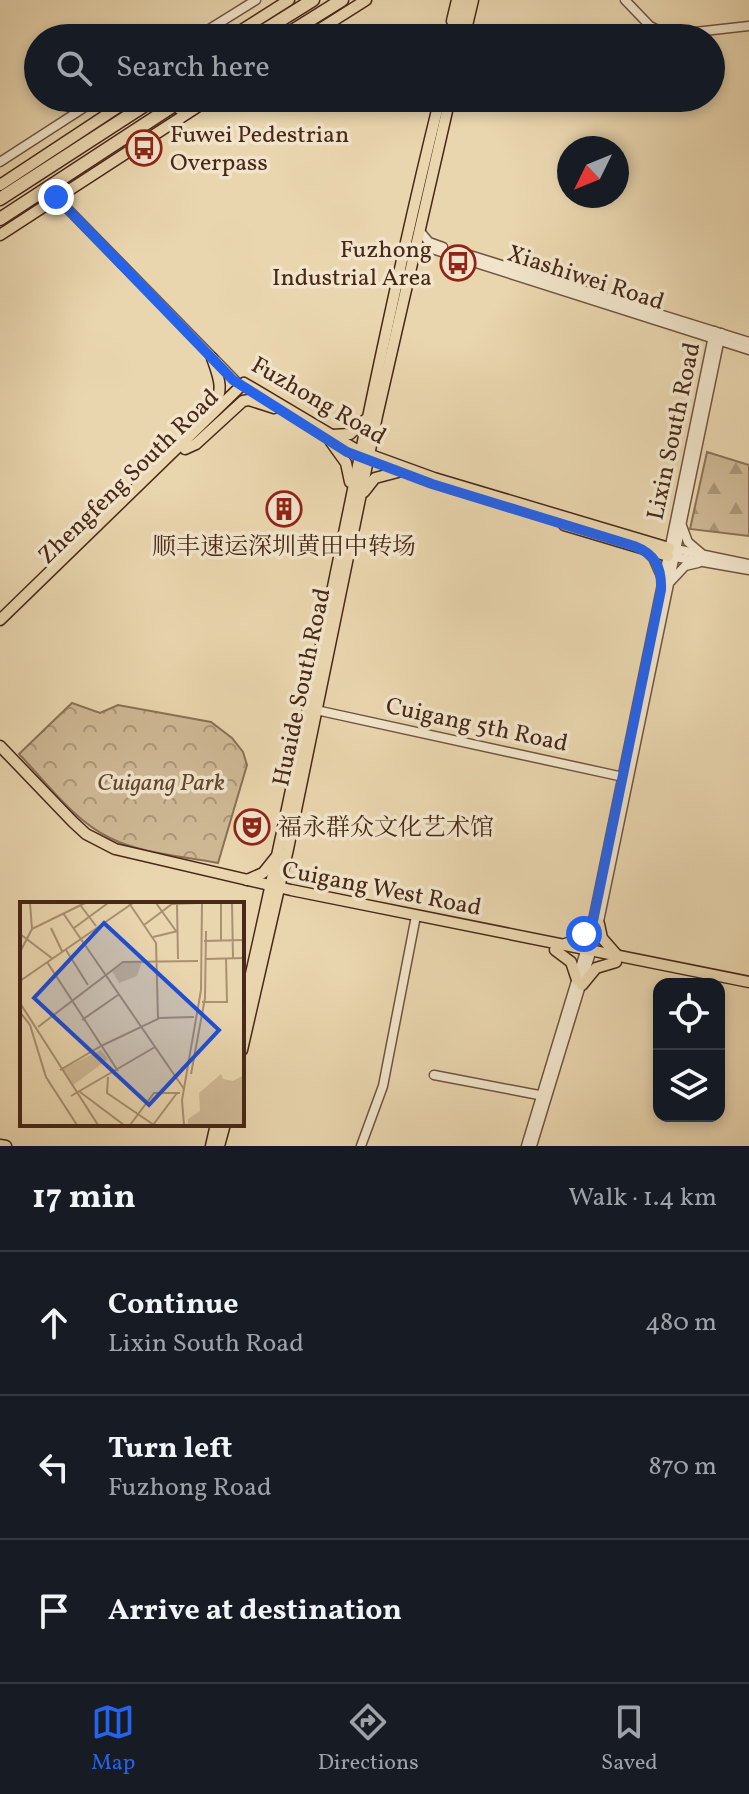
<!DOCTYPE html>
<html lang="en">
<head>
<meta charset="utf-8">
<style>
  body { margin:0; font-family:Vollkorn,"Noto Serif SC",serif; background:#242831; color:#f1f3f6 }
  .controls { position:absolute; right:24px; bottom:24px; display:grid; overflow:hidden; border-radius:16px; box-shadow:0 4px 12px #0003 }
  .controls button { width:72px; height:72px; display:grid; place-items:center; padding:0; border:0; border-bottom:2px solid #363941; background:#171b24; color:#f1f3f6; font:40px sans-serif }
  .compass { position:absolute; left:557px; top:136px; width:72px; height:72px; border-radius:50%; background:#171b24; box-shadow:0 4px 12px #0003; rotate:227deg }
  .stop { position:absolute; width:24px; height:24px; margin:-18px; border:6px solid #2563eb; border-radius:50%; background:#fff }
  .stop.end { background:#2563eb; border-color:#fff; box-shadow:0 2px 8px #0008 }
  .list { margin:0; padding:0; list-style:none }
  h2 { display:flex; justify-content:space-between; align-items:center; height:104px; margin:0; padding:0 32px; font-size:34px }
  h2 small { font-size:26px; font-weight:400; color:#9ea1a6 }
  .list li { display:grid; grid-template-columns:52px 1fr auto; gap:24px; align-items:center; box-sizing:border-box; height:144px; padding:0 32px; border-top:2px solid #363941 }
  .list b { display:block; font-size:30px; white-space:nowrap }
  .list p { margin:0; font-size:26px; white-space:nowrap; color:#9ea1a6 }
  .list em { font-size:26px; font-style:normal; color:#9ea1a6 }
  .icon { flex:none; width:44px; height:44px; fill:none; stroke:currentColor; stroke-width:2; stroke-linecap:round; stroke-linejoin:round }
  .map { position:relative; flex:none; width:749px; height:1146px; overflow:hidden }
  .search { position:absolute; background:#171b24; box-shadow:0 4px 12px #0003; left:24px; right:24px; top:24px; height:88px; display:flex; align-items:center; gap:20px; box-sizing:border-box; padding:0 28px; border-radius:44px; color:#9ea1a6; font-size:30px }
  .sheet { height:536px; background:#171b24 }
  nav { display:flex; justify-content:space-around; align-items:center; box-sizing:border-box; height:112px; border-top:2px solid #363941; background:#171b24; font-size:22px; color:#9ea1a6 }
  nav a { display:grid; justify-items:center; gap:4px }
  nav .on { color:#2563eb }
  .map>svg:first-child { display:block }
  .forest { fill:url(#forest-firs); stroke:#8b7056; stroke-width:2 }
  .park { fill:url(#park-crowns); stroke:#8b7056; stroke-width:2 }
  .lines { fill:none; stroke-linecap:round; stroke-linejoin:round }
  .minor-casing { stroke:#70533e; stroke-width:11 }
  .major-casing { stroke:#482818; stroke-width:13 }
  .highway-casing { stroke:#482818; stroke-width:15 }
  .minor { stroke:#f1e4ca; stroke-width:8 }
  .major { stroke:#e9d5ae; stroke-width:10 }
  .highway { stroke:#e9d5ae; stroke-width:12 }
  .route { stroke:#2563eb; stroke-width:10 }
  .labels { text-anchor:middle; stroke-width:7; stroke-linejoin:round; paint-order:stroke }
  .poi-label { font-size:24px; fill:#482818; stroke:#f1e4ca; text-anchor:start }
  .street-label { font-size:24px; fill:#482818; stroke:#f1e4ca }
  .park-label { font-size:24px; font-style:italic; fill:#634531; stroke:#f1e4ca }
  .inset-road { fill:none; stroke:#a99072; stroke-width:2 }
  .view { fill:#1d4ed8; fill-opacity:0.15; stroke:#1d4ed8; stroke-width:4 }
  .inset-edge { fill:none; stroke:#482818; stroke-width:4 }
</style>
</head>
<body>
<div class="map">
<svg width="749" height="1146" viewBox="0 0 749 1146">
  <defs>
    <pattern id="forest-firs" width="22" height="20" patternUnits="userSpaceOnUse" patternTransform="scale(2)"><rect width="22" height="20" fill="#ceb894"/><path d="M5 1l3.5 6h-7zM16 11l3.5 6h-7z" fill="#a99678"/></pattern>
    <pattern id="park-crowns" width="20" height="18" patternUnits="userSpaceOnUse" patternTransform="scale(2)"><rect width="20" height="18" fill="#ceb894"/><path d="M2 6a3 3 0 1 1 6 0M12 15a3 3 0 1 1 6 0" fill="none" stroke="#a99678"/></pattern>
  </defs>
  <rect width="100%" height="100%" fill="#e9d5ae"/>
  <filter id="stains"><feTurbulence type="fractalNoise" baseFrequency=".0025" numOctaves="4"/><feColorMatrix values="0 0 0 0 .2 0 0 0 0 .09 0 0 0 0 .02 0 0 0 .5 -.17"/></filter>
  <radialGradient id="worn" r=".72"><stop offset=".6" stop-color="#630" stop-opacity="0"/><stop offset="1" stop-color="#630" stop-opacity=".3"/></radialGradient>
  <path class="forest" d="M707,452L749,465V536L690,529Z"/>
  <path class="park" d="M72,703L100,713L118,705L211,722L232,738L243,752L247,765L218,863C183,856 142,854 110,838C73,820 47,783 19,754Z"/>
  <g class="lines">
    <defs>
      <g id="minor">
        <path d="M625,0L650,26L668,35L749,26"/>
        <path d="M195,38L256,0"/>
        <path d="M0,162L99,98"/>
        <path d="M56,197L241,386"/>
        <path d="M419,230L429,242L443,247"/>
        <path d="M460,252L749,342"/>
        <path d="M413,256L422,250L432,249L749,350"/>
        <path d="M682,526L688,542L701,553"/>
        <path d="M671,548L749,564"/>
        <path d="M646,551L653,558L661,576"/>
        <path d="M669,556L749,570"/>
        <path d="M671,581L685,566L698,563"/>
        <path d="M316,710L628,778"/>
        <path d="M434,1075L544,1096"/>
        <path d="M361,1146L383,1086L415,921"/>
        <path d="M526,1146L590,935L714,331"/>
        <path d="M532,1146L596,936L721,333"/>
      </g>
      <g id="major">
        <path d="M452,21L457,0"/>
        <path d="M229,38L289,0"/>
        <path d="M306,38L366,0"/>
        <path d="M455,38L465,0"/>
        <path d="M464,38L473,0"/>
        <path d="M0,185L132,98"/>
        <path d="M0,235L211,98"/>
        <path d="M212,358C219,378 225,391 212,409"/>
        <path d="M332,435L350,434L365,420"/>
        <path d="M331,442L346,463L350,482"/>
        <path d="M185,449L196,444L243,401L249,400L274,408"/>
        <path d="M364,492L375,478L398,472"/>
        <path d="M564,525L668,556"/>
        <path d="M0,620L244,383L357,450L434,478L669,548"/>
        <path d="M0,746L73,822L86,834L115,849L291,890L749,982"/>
        <path d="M247,880L263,873L275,858"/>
        <path d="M599,924L602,938L616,954"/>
        <path d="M565,944L579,939L593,921"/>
        <path d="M555,950L571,962L577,980"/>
        <path d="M582,985L596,968L616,962"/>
        <path d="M242,1013C313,709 365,401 440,98"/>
        <path d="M242,1050L288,849L377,416L450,98"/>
        <path d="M0,1145L6,1146"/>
        <path d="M211,1146L216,1124"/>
        <path d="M219,1146L225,1124"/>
      </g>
      <g id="highway">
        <path d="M252,38L313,0"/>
        <path d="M281,38L342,0"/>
        <path d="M180,108L201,98"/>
        <path d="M0,199L156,98"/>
        <path d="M0,219L185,98"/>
      </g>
    </defs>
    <use href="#minor" class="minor-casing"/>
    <use href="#major" class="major-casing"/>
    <use href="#highway" class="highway-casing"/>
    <use href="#minor" class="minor"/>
    <use href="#major" class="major"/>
    <use href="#highway" class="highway"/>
  </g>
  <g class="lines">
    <path class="route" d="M56,197L233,380L347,452L432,484L634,546C655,554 662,567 661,590L593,921L584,934"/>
  </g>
  <defs>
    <symbol id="bus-ring" viewBox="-11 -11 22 22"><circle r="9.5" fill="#f1e4ca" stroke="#8f2418" stroke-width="1.5"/><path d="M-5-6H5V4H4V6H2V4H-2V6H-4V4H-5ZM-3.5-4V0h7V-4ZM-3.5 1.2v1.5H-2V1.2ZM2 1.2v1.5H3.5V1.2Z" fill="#8f2418"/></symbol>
    <symbol id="building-ring" viewBox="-11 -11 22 22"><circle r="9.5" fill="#f1e4ca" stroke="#8f2418" stroke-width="1.5"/><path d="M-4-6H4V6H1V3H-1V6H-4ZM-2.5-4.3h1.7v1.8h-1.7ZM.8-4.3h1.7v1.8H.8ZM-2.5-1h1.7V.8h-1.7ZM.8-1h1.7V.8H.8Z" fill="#8f2418"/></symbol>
    <symbol id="theatre-ring" viewBox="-11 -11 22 22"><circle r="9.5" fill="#f1e4ca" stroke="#8f2418" stroke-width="1.5"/><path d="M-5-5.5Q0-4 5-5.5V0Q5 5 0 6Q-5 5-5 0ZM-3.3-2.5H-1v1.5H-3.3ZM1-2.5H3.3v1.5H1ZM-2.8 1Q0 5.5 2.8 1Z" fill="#8f2418"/></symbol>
  </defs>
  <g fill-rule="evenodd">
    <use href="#bus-ring" x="124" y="128" width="40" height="40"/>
    <use href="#bus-ring" x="438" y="243" width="40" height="40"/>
    <use href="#building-ring" x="264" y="489" width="40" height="40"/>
    <use href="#theatre-ring" x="232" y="807" width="40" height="40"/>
  </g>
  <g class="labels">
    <g class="poi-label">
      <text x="170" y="142">Fuwei Pedestrian<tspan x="170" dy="28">Overpass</tspan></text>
      <text x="432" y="257" text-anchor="end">Fuzhong<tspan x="432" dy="28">Industrial Area</tspan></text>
      <text x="284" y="554" text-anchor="middle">顺丰速运深圳黄田中转场</text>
      <text x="278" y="835">福永群众文化艺术馆</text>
    </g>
    <g class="street-label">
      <text transform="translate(586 277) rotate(18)" y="8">Xiashiwei Road</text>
      <text transform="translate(319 400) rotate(30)" y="8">Fuzhong Road</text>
      <text transform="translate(673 431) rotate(-78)" y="8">Lixin South Road</text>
      <text transform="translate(128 476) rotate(-44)" y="8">Zhengfeng South Road</text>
      <text transform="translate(301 687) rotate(-78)" y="8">Huaide South Road</text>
      <text transform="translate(477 724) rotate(12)" y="8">Cuigang 5th Road</text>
      <text transform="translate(382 888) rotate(11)" y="8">Cuigang West Road</text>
    </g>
    <g class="park-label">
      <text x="161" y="790">Cuigang Park</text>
    </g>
  </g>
  <g transform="translate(20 902)">
    <rect width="224" height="224" fill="#e9d5ae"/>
    <path d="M81,148L88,157L52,184L42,167Z" fill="#ceb894"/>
    <path d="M122,59L117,74L99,81L92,69L105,60ZM201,172L203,177L213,179L224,173V223H168V217L180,209L179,191Z" fill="#ceb894"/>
    <path class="inset-road" d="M10,1L12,27L65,1M136,1L156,29M157,1L158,57M201,1V39M212,1L213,56M61,4L76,24M43,11L164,187M124,23L152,2L177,1M31,26L42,49M54,26L88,1M0,32L33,57M133,35L158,29M184,39L224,38M46,48L68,83M0,50L12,27M186,57L224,56M27,60L98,169M0,79L113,1M182,100H207L206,56M0,101L78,223M0,110L10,123L26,175L57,223M138,116L174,115M62,118L98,93M18,125L103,60L178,59M81,144L138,117L136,41L109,1M40,168L81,144M171,172L185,96L186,29M88,175L87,191L134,223M60,190L104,223M51,194L135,145M110,223L134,191H160M133,223L157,191M164,223L162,198L181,88L182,1"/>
    <path class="view" d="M84,21L199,128L129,203L14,96Z"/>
    <rect width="224" height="224" class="inset-edge"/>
  </g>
  <rect width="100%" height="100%" filter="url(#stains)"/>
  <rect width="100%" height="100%" fill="url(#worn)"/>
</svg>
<div class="controls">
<button><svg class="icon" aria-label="locate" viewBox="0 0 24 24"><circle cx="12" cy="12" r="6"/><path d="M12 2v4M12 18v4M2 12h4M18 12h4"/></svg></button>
<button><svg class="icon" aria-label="layers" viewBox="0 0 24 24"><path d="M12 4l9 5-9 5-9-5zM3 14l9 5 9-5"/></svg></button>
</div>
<svg class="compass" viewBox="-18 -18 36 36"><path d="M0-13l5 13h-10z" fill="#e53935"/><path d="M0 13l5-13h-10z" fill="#9ea1a6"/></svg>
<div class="stop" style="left:584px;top:934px"></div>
<div class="stop end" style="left:56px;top:197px"></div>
<div class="search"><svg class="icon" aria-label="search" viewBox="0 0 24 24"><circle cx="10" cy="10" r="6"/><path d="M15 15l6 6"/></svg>Search here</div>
</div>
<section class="sheet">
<h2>17 min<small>Walk · 1.4 km</small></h2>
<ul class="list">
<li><svg class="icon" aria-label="ahead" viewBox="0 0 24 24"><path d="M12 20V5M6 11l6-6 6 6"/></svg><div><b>Continue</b><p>Lixin South Road</p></div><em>480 m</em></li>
<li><svg class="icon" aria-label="left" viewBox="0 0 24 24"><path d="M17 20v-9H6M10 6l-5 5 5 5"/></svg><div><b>Turn left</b><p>Fuzhong Road</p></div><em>870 m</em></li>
<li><svg class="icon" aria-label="arrive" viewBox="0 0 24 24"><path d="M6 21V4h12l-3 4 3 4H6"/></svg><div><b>Arrive at destination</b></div></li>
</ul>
</section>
<nav>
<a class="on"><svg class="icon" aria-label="map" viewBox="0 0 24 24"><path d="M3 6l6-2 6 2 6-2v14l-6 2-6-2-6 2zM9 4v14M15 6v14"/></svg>Map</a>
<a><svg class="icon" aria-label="directions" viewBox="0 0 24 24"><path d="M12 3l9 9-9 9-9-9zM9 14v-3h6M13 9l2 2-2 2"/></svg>Directions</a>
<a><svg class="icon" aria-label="saved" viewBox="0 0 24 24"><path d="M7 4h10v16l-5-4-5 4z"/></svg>Saved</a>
</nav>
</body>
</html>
